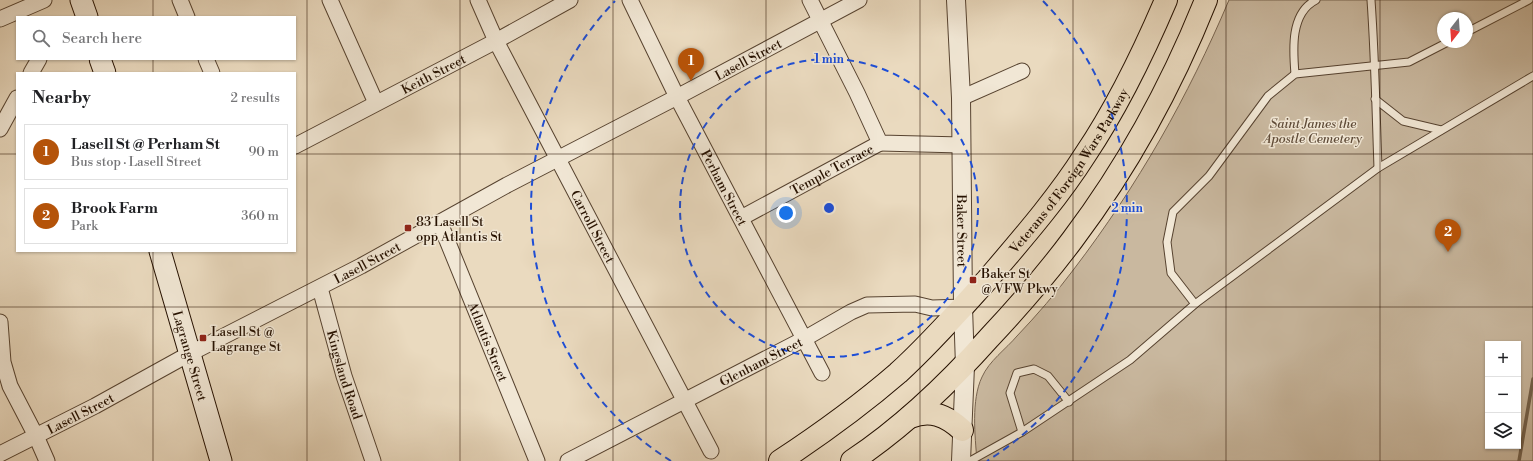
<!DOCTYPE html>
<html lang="en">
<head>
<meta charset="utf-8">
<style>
  body { margin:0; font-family:"Libre Bodoni",serif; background:#f6f6f6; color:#202124 }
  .controls { position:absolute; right:12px; bottom:12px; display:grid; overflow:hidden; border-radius:0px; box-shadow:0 1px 3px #0004 }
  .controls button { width:36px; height:36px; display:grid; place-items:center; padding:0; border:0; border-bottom:1px solid #e0e0e0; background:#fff; color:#202124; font:20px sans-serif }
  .compass { position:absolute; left:1437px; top:12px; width:36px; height:36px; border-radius:50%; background:#fff; box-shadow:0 1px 3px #0004; rotate:197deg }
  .you { position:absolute; left:786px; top:213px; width:14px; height:14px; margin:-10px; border:3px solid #fff; border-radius:50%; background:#1a73e8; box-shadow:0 0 0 6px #1a73e833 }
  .badge { display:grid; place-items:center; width:26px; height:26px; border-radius:50%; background:#b45309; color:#fff; font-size:13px; font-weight:700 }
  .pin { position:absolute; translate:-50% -33px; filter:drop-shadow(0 1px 2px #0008) }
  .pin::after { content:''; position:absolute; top:21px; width:14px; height:12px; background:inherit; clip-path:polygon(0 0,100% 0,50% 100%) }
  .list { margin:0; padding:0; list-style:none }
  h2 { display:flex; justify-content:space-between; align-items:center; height:52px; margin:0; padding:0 16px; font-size:17px }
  h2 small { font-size:13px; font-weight:400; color:#757577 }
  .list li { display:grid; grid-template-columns:26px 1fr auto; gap:12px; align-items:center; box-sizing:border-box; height:56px; margin:0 8px 8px; padding:0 8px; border:1px solid #e0e0e0; border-radius:0px }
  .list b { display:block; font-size:15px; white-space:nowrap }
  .list p { margin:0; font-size:13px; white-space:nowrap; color:#757577 }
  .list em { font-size:13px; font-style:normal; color:#757577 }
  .icon { flex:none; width:22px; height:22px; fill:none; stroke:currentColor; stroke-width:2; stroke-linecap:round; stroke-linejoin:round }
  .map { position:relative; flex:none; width:1533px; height:461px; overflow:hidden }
  .search { position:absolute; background:#fff; box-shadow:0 1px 3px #0004; left:16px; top:16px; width:280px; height:44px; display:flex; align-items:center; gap:10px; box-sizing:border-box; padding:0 14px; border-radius:0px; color:#757577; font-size:15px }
  .panel { position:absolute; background:#fff; box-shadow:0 1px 3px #0004; left:16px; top:72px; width:280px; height:180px; border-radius:0px }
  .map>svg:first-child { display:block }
  .green { fill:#c9b89f; stroke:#786450; fill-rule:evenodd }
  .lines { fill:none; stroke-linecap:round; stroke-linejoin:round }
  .stream { stroke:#73614c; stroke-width:3.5 }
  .service-casing { stroke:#574330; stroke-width:9 }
  .minor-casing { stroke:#574330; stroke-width:17 }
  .tertiary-casing { stroke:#574330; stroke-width:20 }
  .secondary-casing { stroke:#261101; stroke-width:23 }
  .trunk-casing { stroke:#261101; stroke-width:24 }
  .service { stroke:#f1e7d5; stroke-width:7 }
  .minor { stroke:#f1e7d5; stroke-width:15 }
  .tertiary { stroke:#f1e7d5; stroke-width:18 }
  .secondary { stroke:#f1e7d5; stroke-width:21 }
  .trunk { stroke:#eadabf; stroke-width:22 }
  .grid { fill:none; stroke:#261101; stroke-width:1; stroke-opacity:0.55 }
  .ring { fill:none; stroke:#1d4ed8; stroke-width:2; stroke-dasharray:7 5 }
  .poi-dot { fill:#8f2418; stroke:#f1e7d5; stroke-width:1.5 }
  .labels { text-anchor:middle; stroke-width:3; stroke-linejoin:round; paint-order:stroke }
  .street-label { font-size:13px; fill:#261101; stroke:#f1e7d5 }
  .park-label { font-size:13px; font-style:italic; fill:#5f4b38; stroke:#f1e7d5 }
  .poi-label { font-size:13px; fill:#261101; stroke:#f1e7d5; text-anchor:start }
  .centre { fill:#1d4ed8; stroke:#f1e7d5; stroke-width:2 }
  .ring-label { font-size:12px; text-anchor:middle; font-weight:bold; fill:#1d4ed8; stroke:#f1e7d5; stroke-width:3; stroke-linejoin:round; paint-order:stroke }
</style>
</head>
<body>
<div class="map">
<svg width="1533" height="461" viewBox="0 0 1533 461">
  <rect width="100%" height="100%" fill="#eadabf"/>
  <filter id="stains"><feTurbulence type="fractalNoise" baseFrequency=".005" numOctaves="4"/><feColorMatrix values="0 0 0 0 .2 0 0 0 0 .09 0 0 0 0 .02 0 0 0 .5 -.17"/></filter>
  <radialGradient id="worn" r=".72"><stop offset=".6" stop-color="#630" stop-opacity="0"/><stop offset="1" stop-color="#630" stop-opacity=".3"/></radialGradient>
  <path class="green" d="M1229,0H1533V461H977C975,436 971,400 982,377C989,361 1006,349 1017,336C1037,315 1056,293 1074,269C1138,185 1188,97 1229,0ZM1443,18H1467V42H1443ZM1488,344H1518V446H1488Z"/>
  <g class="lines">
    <path class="stream" d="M1519,461L1533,379"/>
    <defs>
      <g id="service">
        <path d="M1371,0C1375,56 1376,112 1378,168"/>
        <path d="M1467,32L1529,0"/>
        <path d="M1295,74C1293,50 1290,13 1316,0"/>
        <path d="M1375,99L1403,121L1441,130"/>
        <path d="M1195,304L1171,273L1167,242L1173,212L1209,176L1268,96L1295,74L1409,62L1448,42"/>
        <path d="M1022,432L1010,393L1017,373L1034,369L1048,376L1069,402"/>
        <path d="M970,461L1022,432L1130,360L1195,304L1378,168L1533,76"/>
      </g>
      <g id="minor">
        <path d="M180,0L187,17"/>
        <path d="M330,0L376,103"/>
        <path id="s1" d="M478,0L496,41L711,451"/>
        <path id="s2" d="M630,0L677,97L822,373"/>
        <path d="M810,0L857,93L880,143L962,145"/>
        <path d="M0,19L44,0"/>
        <path d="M206,59L212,73"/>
        <path d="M31,73L39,59"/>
        <path d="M961,98L1022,71"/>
        <path d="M0,129L17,98"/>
        <path id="s3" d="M295,146L496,41L570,0"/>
        <path id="s4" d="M741,218L880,143"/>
        <path id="s5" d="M440,223L537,461"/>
        <path id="s6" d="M320,288L344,376L373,461"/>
        <path d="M0,322L3,362L10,386L36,436L47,461"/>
        <path id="s7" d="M0,454L95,406L189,354L361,266L507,185L677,97L859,0"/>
        <path id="s8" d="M568,461L804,339L851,312L867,305L915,304L932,308L963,307"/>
      </g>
      <g id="tertiary">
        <path id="s9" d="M956,0L961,98L963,307L965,366L961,461"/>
      </g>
      <g id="secondary">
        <path d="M81,0L87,17"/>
        <path d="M100,59L105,73"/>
        <path id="s10" d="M160,251L221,461"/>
      </g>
      <g id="trunk">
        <path d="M910,417C930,409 946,415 962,430"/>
        <path id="s11" d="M780,461C821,434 861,405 898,373C930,344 958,312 987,280C1021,240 1057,199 1085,155C1118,106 1143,54 1166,0"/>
        <path d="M852,461C903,427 948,384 989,338C1018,307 1047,274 1073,239C1128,166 1172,85 1206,0"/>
      </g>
    </defs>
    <use href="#service" class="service-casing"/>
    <use href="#minor" class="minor-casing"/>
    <use href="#tertiary" class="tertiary-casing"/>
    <use href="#secondary" class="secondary-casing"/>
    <use href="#trunk" class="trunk-casing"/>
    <use href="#service" class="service"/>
    <use href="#minor" class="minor"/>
    <use href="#tertiary" class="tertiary"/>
    <use href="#secondary" class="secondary"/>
    <use href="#trunk" class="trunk"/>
  </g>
  <path class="grid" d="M153,0V17M307,0V461M460,0V461M613,0V461M766,0V461M920,0V461M1073,0V461M1226,0V461M1380,0V461M153,59V73M0,154H17M295,154H1533M153,251V461M0,307H1533"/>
  <g class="ring">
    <circle cx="829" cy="208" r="149"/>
    <path d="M671 461A298 298 0 0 1 615 1M1043 1A298 298 0 0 1 987 461"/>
  </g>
  <g class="poi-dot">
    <rect x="404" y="224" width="8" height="8" rx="2"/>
    <rect x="969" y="276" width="8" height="8" rx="2"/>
    <rect x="199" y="334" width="8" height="8" rx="2"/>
  </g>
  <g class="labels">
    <g class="street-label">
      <text dy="5" stroke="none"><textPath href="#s7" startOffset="846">Lasell Street</textPath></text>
      <text dy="5" stroke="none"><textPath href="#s3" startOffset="156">Keith Street</textPath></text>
      <text dy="5" stroke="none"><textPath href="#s4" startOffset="103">Temple Terrace</textPath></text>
      <text dy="5" stroke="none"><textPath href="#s11" startOffset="413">Veterans of Foreign Wars Parkway</textPath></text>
      <text dy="5" stroke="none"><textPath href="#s2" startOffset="210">Perham Street</textPath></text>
      <text dy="5" stroke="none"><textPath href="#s1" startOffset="254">Carroll Street</textPath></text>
      <text dy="5" stroke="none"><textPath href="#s9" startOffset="231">Baker Street</textPath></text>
      <text dy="5" stroke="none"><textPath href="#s7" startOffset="414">Lasell Street</textPath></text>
      <text dy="5" stroke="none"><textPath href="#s5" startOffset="128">Atlantis Street</textPath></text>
      <text dy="5" stroke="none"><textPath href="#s10" startOffset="109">Lagrange Street</textPath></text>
      <text dy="5" stroke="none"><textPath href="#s8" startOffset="217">Glenham Street</textPath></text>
      <text dy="5" stroke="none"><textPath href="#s6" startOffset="90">Kingsland Road</textPath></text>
      <text dy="5" stroke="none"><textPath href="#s7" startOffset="90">Lasell Street</textPath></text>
    </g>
    <g class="park-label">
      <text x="1313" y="128">Saint James the<tspan x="1313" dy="15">Apostle Cemetery</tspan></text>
    </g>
    <g class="poi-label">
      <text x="416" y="226">83 Lasell St<tspan x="416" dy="15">opp Atlantis St</tspan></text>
      <text x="981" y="278">Baker St<tspan x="981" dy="15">@ VFW Pkwy</tspan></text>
      <text x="211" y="336">Lasell St @<tspan x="211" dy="15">Lagrange St</tspan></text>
    </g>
  </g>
  <circle cx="829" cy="208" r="6" class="centre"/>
  <g class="ring-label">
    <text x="829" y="63">1 min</text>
    <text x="1127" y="212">2 min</text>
  </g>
  <rect width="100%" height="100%" filter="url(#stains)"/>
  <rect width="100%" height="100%" fill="url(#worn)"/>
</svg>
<div class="controls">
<button>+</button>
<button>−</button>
<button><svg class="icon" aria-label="layers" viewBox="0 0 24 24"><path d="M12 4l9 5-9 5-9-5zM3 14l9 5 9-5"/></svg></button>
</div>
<svg class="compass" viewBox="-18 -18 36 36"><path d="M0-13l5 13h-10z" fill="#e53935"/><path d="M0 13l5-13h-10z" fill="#757577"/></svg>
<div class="you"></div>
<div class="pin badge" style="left:691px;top:81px">1</div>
<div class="pin badge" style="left:1448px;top:252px">2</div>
<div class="search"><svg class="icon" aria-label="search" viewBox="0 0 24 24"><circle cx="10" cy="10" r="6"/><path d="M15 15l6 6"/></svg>Search here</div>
<section class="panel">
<h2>Nearby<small>2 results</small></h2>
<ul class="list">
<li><span class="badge">1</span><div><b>Lasell St @ Perham St</b><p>Bus stop · Lasell Street</p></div><em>90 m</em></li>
<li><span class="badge">2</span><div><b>Brook Farm</b><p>Park</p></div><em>360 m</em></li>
</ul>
</section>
</div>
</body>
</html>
